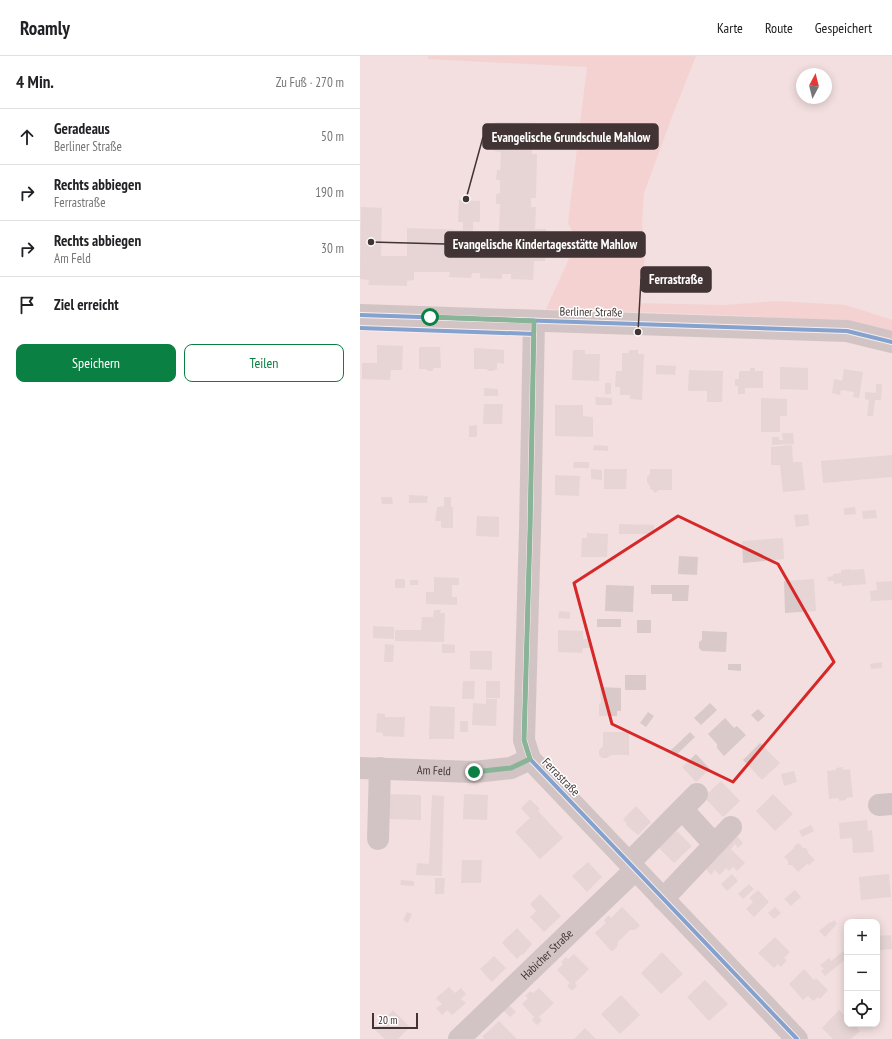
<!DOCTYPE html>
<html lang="de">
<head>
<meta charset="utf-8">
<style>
  body { margin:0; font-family:"PT Sans Narrow",sans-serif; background:#f2f2f2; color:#202124 }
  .controls { position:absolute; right:12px; bottom:12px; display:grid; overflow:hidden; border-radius:8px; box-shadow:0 2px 10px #0003 }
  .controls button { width:36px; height:36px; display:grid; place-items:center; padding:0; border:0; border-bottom:1px solid #e0e0e0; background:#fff; color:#202124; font:20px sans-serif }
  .compass { position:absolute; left:436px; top:12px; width:36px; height:36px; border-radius:50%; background:#fff; box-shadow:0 2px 10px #0003; rotate:7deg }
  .scale { position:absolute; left:12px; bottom:10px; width:46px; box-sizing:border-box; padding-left:4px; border:2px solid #423434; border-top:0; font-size:11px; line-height:14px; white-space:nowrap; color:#423434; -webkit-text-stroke:3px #fff; paint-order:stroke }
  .stop { position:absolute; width:12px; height:12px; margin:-9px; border:3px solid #0b8043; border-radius:50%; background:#fff }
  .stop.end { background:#0b8043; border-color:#fff; box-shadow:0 1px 4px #0008 }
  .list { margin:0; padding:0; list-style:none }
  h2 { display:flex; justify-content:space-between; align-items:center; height:52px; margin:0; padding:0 16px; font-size:17px }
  h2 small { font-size:13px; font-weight:400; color:#757577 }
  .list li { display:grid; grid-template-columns:26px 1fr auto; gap:12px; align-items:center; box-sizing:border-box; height:56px; padding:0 16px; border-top:1px solid #e0e0e0 }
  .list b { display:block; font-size:15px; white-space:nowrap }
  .list p { margin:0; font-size:13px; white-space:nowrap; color:#757577 }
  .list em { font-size:13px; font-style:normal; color:#757577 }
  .actions { display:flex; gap:8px; padding:12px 16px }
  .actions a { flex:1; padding:9px 0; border:1px solid #0b8043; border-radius:8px; text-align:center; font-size:14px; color:#0b8043 }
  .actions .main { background:#0b8043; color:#fff }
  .icon { flex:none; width:22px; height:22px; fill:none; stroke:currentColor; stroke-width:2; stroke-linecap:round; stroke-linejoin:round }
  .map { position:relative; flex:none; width:532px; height:983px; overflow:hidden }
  header { display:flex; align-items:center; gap:24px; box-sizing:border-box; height:56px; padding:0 20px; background:#fff; border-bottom:1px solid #e0e0e0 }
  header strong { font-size:19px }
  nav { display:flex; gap:22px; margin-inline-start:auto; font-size:14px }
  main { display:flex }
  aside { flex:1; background:#fff }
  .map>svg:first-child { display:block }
  .green { fill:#f6c4c4 }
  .building { fill:#d9c9c9 }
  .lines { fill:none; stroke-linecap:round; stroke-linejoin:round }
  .minor { stroke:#aca5a5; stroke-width:22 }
  .cycleway-casing { stroke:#fff; stroke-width:6 }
  .cycleway { stroke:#0057b8; stroke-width:4 }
  .route { stroke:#0b8043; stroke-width:5 }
  .marked { fill:none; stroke:#d62828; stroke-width:3; stroke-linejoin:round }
  .labels { text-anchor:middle; stroke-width:3; stroke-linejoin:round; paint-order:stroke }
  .street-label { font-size:12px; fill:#423434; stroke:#fff }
  .leader { fill:none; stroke:#423434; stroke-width:1.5 }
  .callout-dot { fill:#423434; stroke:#fff; stroke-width:1.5 }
  .callout { fill:#423434; stroke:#423434; stroke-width:1.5 }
  .callout-label { font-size:13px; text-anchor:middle; font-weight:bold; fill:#fff }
</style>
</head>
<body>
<header>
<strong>Roamly</strong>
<nav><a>Karte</a><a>Route</a><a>Gespeichert</a></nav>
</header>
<main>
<aside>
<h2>4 Min.<small>Zu Fuß · 270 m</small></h2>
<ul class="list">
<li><svg class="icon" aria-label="ahead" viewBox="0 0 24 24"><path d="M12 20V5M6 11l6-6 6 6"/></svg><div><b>Geradeaus</b><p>Berliner Straße</p></div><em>50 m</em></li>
<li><svg class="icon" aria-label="right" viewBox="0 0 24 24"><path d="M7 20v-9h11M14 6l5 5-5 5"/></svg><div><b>Rechts abbiegen</b><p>Ferrastraße</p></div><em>190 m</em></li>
<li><svg class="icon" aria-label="right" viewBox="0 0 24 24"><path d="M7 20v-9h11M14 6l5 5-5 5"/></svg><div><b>Rechts abbiegen</b><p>Am Feld</p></div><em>30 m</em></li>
<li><svg class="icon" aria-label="arrive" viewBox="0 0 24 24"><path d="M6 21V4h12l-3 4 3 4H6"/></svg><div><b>Ziel erreicht</b></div></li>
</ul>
<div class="actions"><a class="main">Speichern</a><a>Teilen</a></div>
</aside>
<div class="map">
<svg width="532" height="983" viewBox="0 0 532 983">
  <rect width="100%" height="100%" fill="#f3dfdf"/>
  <path class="green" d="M69,0H336L313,58L284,137L282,167L285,202L279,247L364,249L417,245L486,249L532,264V275L495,268L389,260L186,253L217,185L208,167L227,11L67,3Z"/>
  <g class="building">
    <path d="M135,66L178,67L177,90L172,89V98H177L176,142H171V151H176L175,173H186L185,205H174L173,224L151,223V218H142V223L120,222V217H112L111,222L89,221L90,216H54V224L47,225V230L8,229L9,224L0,223L1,151L22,152L21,200H47V172L103,174V166H98L99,144L120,145V166H113V176L139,177L140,148H136V138L140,137V124H136L137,114H140L141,96L134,95Z"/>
    <path d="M17,289L43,290L42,314H31L30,324L2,323V307H17Z"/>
    <path d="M59,291H80L81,312H74L72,315H68L66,313H59Z"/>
    <path d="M114,292L144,294V308L137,307V313L133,315H128L127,313H114Z"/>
    <path d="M213,294H225V298H240L239,325L212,324Z"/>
    <path d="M269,294H278V298H284L282,344L270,343V339H260V331H255L256,315H262V297H269Z"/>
    <path d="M296,309L316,310L315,319L296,318Z"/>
    <path d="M420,311L448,312V334L420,333Z"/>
    <path d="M390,312H395V315H403V332H385V338H378V330H375V323H379V315H390Z"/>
    <path d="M484,313L503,316L499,342L493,341L494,336L481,334L480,339L472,337L474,323L482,325Z"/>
    <path d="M329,314L363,315L362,346H347V335H328Z"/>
    <rect x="245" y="327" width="6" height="11"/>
    <path d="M516,328H522L521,344H515L513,360H507L509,344L505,343V336L516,337Z"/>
    <path d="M124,332L138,333V340H124Z"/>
    <path d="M235,341L252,342V349H236Z"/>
    <path d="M401,342L427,343V360H420V376H401Z"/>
    <path d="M124,348H143L142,368H123Z"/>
    <path d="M195,349H223V360L233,361V381L195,380Z"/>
    <path d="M117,369V381H109V370Z"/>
    <path d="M422,377H433L434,388L412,389V381H419V384H423Z"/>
    <path d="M234,389L248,390V395L233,394Z"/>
    <path d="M432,389L433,406H442L445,434L423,436L420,409H411V391Z"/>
    <path d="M532,399V421L463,427L461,405Z"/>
    <path d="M214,406H229V412H213Z"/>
    <path d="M231,413L242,414V424L231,423Z"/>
    <path d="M244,413H267L266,433H244Z"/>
    <path d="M290,413H312V434H299L295,437L293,434L290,433V430L287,426V421L290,418Z"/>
    <path d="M195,419L220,420L219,440L195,439Z"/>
    <path d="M49,439L68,440L67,447H49Z"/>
    <path d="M21,441H32L33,448H22Z"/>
    <path d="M84,441H91V451H93V472H83L81,471V465H75L77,451L84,450Z"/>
    <path d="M495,451L496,458L484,459V452Z"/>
    <path d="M516,454L517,462L503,463L502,455Z"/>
    <path d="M448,458L449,469L436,471L434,459Z"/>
    <path d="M117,460L139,461V481L116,480Z"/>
    <path d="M259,468L294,469V478H259Z"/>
    <path d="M227,477L248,478L247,501H221L222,482H227Z"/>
    <path d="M423,482L424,503L383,507L382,485Z"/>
    <path d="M319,500L338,501L337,519L318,518Z"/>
    <path d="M491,513V514L504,513L506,528L482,530V527L474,528V525H468L467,521L473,520V518L481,517V514Z"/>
    <path d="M74,521L99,522V529H92V541H97V549L66,548V536H74Z"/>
    <rect x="35" y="523" width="10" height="9"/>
    <path d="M454,523L456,555L425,557L424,525Z"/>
    <rect x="50" y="524" width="8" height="5"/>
    <path d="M532,525V544L511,545L510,535L517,534L516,526Z"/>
    <path d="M246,529L274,530L273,556L245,555Z"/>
    <path d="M291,529H329L328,545H312V538H291Z"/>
    <path d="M74,554H81L80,557H85L84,586L35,585V574H61L62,561H73Z"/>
    <path d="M199,555L210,556V563L198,562Z"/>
    <rect x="237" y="563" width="24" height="8"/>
    <rect x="277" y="564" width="14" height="13"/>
    <path d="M13,570L34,571V583L13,582Z"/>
    <path d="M198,574L223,575V583H230V592H223L222,597L198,596Z"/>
    <path d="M342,575L367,576L366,596L342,595L339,592V586L342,584Z"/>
    <path d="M25,588L34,589L33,606H24Z"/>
    <path d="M82,588L95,589V597H82Z"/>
    <path d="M110,595H132V614L110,613Z"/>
    <path d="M522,606V612L511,613L510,608Z"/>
    <path d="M368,608H381V615L368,614Z"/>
    <rect x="265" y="619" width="21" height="15"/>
    <path d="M103,625H115L114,643H102Z"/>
    <rect x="126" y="625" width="14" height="17"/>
    <path d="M240,631L261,632V655H257V660H239V648L241,647Z"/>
    <path d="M126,643H137L136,670L112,669L113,647L126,648Z"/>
    <path d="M350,647L357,654L341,669L334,662Z"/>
    <path d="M70,650L95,651L94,683H69Z"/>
    <path d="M398,653L405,660L398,666L391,659Z"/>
    <path d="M288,656L294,660L286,671L280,667Z"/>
    <path d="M17,657L25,658V661H45L44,681L23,680V677L16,676Z"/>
    <path d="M365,662L374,672L377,670L386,679L364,700L357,692V688L348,678Z"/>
    <rect x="100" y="665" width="8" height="11"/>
    <path d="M243,676H269V699H251L247,702H242L239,699V694L243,690Z"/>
    <path d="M330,676L335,681L314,701L309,696Z"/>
    <path d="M400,687L420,707L402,724L383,704Z"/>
    <path d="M336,698L350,713L336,726L322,711Z"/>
    <path d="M483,711V714L490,713L493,741L486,742V744L479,745V742L469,743L467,715L476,714V712Z"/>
    <path d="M434,715L437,726L424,730L421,718Z"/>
    <path d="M361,725L380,745L363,761L344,741Z"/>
    <path d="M28,738L61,739V764L27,763Z"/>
    <path d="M104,738L128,739L127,764L103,763Z"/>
    <path d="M413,738L433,758L415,775L396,755Z"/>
    <path d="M72,739L84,740L82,820L56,819L57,807L69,808Z"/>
    <path d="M170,743L180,753L178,755L203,782L180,803L155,776L170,762L161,752Z"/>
    <path d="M276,750L291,766L278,779L266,769L267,768L263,763Z"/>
    <path d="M507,764L508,775L512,774L514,796L493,797L492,782L480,783L479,767Z"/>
    <path d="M451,769L454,775L442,781L439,775Z"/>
    <path d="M308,773L313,778L317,775L332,790L314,807L299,792Z"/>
    <path d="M375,778L383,787L378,792L375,788L371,793L385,807L377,815L373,811L369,815L366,812L360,819L355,814L351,819L344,811Z"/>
    <path d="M439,787L443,792H446L448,795V797L455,804L449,809L447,808L438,816L432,809H428V805L424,801L434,792V790Z"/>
    <path d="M102,804H122L121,827H101Z"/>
    <path d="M228,806L242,821L227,836L212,820Z"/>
    <path d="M372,818L378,825L367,835L361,828Z"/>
    <path d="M529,818L531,841L501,844L499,821Z"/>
    <path d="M75,822H85L84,838H75Z"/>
    <path d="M41,824L54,825V830L40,829Z"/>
    <path d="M389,828L394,833L383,843L378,838Z"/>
    <path d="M398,834L409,846L394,861L386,853L393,846L389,842Z"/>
    <path d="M435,834L441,841L431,850L424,843Z"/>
    <path d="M180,838L201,860L184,876L170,861L176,855L170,848Z"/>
    <path d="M262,851L279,868L280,870L275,874H270L258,886L257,891L253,895H251L235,877L246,867L244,864L249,859L251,862Z"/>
    <path d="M415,851L421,857L414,863L408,857Z"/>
    <path d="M47,856L52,858L48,867L43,864Z"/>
    <path d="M474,864L477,868L465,881L459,875L470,866L471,867Z"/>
    <path d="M157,872L172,888L163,899L162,898L157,903L142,887L148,880H149Z"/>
    <path d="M531,879L532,893L520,894L519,880Z"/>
    <path d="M415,881L430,896L424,902L427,904L421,911L418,908L414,912L398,897Z"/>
    <path d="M485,894L487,896V902L465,920L461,915L464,913L460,909L469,902L471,905Z"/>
    <path d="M302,896L323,918L301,938L281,917Z"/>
    <path d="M214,898L229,913L215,927L217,930L212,935L207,930L210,927L197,914L203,908L201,906L206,901L208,903Z"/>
    <path d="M134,900L146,912L132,926L120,913Z"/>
    <path d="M444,913L454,924L456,922L468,934L460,943L458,941L453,945L448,940L443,944L429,928Z"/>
    <path d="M345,924L368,948L349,965L327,941Z"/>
    <path d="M89,931L95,937L101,932L106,938L101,943L106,947L92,959L87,954L82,959L76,952L82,948L76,942Z"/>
    <path d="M179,932L194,947L179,961L182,964L177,969L172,964L174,961L162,948L168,942L165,940L170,935L173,937Z"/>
    <path d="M261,939L280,959L260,978L241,958Z"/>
    <path d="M148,948L156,956L150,961L142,953Z"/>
    <path d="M33,954L50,971L38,983H25L14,973Z"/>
    <path d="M479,954L487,962V968H493L500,975L491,983H473L462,972Z"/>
    <path d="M139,965L157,983H125L122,981Z"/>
    <path d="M225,972L236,983H214Z"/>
  </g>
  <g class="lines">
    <g class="minor">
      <path d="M0,259L487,275L532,286"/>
      <path d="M174,265L170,474L164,684L170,703L437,983"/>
      <path id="s1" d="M0,712L114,716L151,712L170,703"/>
      <path d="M519,749L532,748"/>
      <path d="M322,753L354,788"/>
      <path d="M18,783L20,712"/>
      <path d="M269,807L337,738"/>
      <path d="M303,843L371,771"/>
      <path id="s2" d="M99,983L275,814"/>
    </g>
    <defs>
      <g id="cycleway">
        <path d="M0,259L487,275L532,286"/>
        <path d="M174,265L170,474L164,684L170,703L437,983"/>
        <path d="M0,272L174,278"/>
      </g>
    </defs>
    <use href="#cycleway" class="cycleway-casing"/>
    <use href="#cycleway" class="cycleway"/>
  </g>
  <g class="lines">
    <path class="route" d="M70,261L174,265L170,474L164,684L170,703L151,712L114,716"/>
  </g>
  <path d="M0 0H532V983H0ZM318,460L418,508L474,606L373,726L252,668L214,527Z" fill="#f3dfdf" fill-opacity=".55" fill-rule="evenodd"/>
  <path class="marked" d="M318,460L418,508L474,606L373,726L252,668L214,527Z"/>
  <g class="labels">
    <g class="street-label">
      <text transform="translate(231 256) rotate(1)" y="4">Berliner Straße</text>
      <text dy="4" stroke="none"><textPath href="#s1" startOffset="74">Am Feld</textPath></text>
      <text transform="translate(201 721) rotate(46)" y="4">Ferrastraße</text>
      <text dy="4" stroke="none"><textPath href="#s2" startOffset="122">Habicher Straße</textPath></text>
    </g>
  </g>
  <path class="leader" d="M106 143L123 81M11 186L85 188M278 276L281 223"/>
  <g class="callout-dot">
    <circle cx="106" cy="143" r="4"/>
    <circle cx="11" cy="186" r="4"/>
    <circle cx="278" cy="276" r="4"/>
  </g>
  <g class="callout">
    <rect x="123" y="68" width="175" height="25" rx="4"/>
    <rect x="85" y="176" width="200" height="25" rx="4"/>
    <rect x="281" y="211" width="70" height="25" rx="4"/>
  </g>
  <g class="callout-label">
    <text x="211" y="86">Evangelische Grundschule Mahlow</text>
    <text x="185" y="193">Evangelische Kindertagesstätte Mahlow</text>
    <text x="316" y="228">Ferrastraße</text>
  </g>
</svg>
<div class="controls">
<button>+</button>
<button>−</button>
<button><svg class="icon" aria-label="locate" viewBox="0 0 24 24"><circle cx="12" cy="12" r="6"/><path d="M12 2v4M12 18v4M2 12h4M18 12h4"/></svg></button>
</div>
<svg class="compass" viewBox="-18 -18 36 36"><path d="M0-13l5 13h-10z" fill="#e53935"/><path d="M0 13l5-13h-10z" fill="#757577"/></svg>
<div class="scale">20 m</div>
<div class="stop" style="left:70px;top:261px"></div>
<div class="stop end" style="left:114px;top:716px"></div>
</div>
</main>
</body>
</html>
